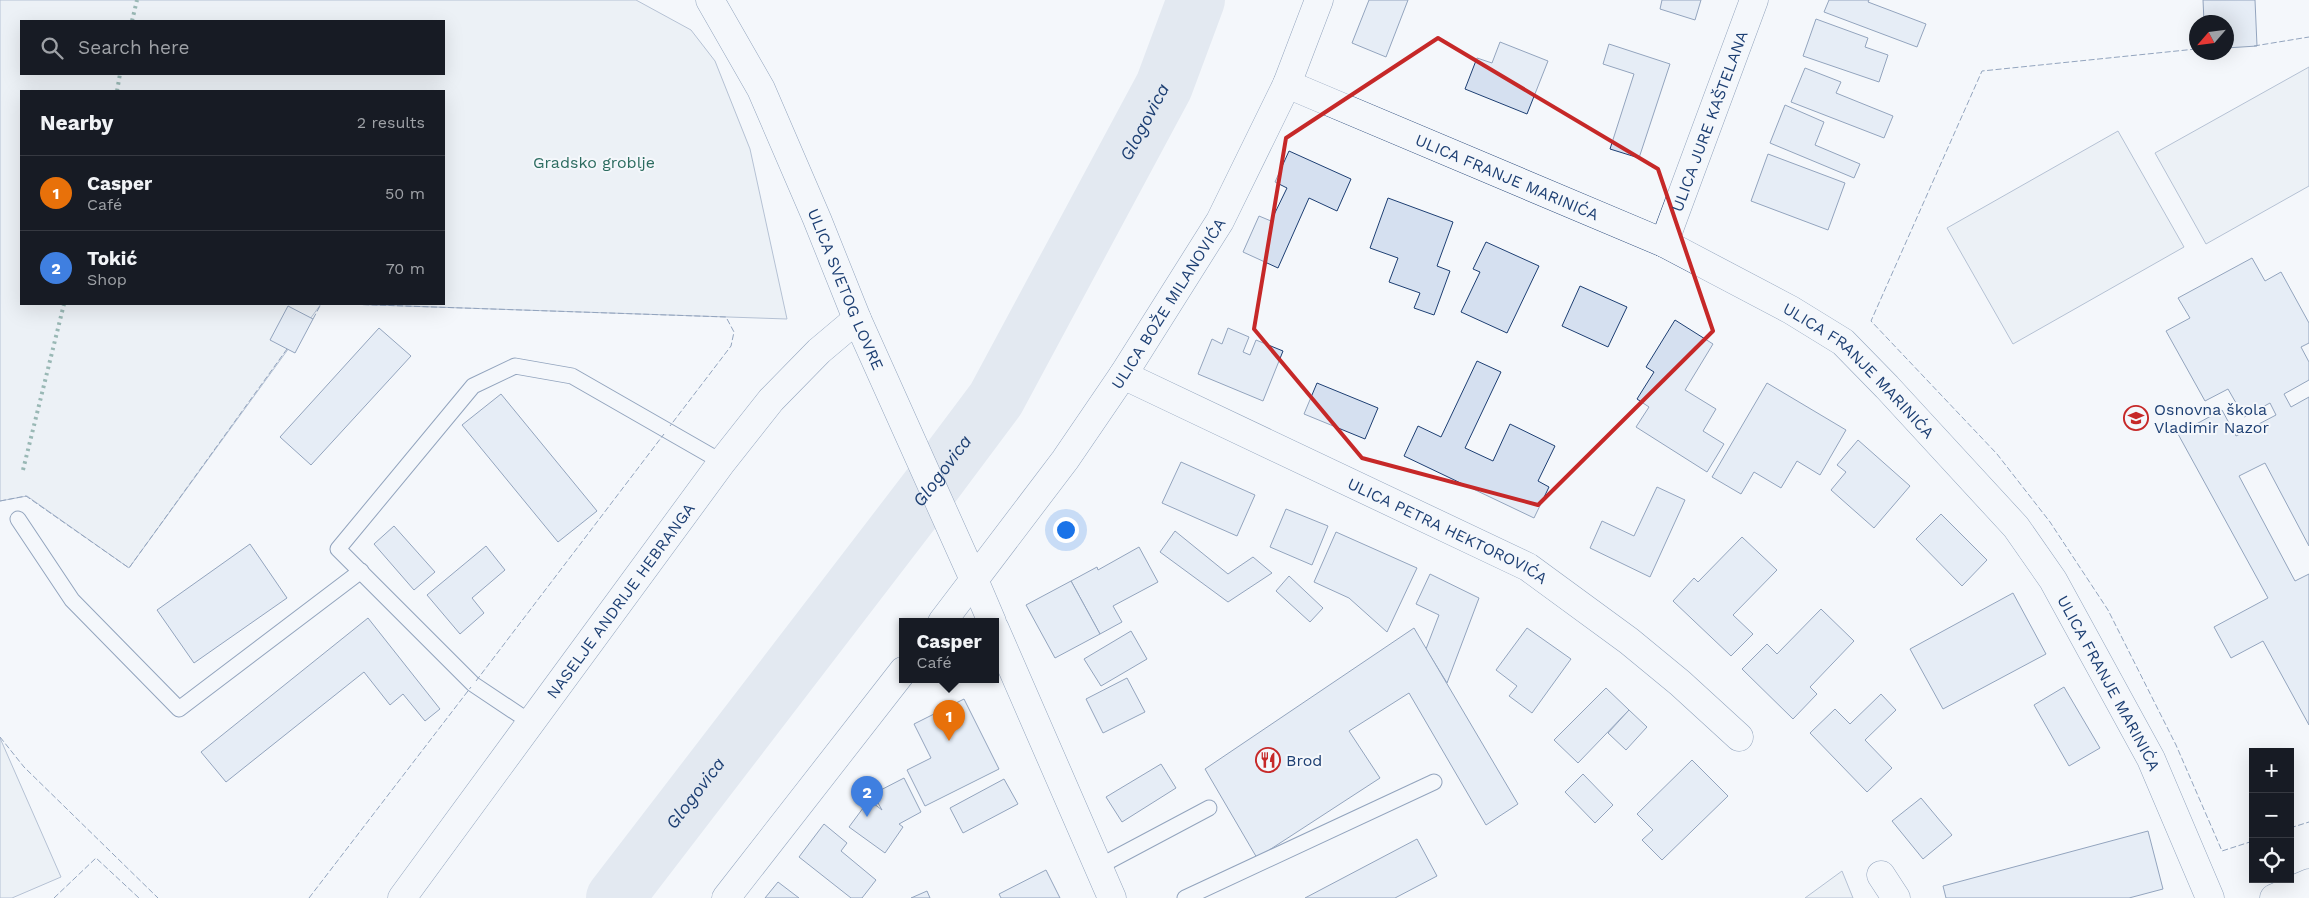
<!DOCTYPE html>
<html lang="en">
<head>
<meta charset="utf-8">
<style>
  body { margin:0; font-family:"Work Sans",sans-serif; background:#20242c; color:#f1f3f6 }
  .controls { position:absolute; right:15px; bottom:15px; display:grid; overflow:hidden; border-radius:0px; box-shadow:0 5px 20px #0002 }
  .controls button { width:45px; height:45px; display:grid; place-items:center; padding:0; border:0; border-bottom:1px solid #363941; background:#171b24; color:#f1f3f6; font:25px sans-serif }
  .compass { position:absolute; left:2189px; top:15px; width:45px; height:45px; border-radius:50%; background:#171b24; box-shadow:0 5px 20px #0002; rotate:242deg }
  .you { position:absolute; left:1065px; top:529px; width:18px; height:18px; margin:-12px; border:4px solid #fff; border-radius:50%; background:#1a73e8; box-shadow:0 0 0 8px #1a73e833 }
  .badge { display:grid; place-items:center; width:32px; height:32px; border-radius:50%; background:#c62828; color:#fff; font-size:16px; font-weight:700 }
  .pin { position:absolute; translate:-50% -41px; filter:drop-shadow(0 1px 2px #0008) }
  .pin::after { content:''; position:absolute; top:26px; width:18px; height:15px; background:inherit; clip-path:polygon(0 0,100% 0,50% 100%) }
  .popup { position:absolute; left:899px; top:618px; width:100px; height:65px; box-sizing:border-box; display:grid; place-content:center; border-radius:0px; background:#171b24; filter:drop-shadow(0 1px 4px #0005); font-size:16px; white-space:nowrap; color:#9ea1a6 }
  .popup b { font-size:19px; color:#f1f3f6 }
  .popup::after { content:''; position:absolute; left:50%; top:100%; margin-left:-10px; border:10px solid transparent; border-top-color:#171b24 }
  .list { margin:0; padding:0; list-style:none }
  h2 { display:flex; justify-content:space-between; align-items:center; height:65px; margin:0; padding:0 20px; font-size:21px }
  h2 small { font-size:16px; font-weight:400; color:#9ea1a6 }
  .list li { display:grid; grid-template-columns:32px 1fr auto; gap:15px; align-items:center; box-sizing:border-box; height:75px; padding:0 20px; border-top:1px solid #363941 }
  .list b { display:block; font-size:19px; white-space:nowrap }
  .list p { margin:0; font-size:16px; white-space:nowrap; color:#9ea1a6 }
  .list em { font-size:16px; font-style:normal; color:#9ea1a6 }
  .icon { flex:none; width:28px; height:28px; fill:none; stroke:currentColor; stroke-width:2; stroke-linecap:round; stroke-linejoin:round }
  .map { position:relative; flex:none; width:2309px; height:898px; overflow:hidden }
  .search { position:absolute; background:#171b24; box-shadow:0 5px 20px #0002; left:20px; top:20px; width:425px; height:55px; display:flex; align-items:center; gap:12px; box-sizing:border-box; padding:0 18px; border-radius:0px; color:#9ea1a6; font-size:19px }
  .panel { position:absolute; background:#171b24; box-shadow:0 5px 20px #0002; left:20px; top:90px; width:425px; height:215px; border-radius:0px }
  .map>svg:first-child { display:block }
  .green { fill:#e3e9f0; stroke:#687fa3; fill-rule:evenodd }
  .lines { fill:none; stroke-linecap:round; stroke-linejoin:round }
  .river { stroke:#cfd7e4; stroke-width:58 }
  .building { fill:#d5e0f0; stroke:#1d3f73 }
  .lane-casing { stroke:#1d3f73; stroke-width:17 }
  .street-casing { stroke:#1d3f73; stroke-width:29 }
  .secondary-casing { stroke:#1d3f73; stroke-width:29 }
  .primary-casing { stroke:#1d3f73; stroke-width:29 }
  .lane { stroke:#f4f7fb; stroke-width:15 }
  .street { stroke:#f4f7fb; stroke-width:28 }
  .secondary { stroke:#f4f7fb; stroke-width:28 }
  .primary { stroke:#f4f7fb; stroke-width:28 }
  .hedge { stroke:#2c6c60; stroke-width:4; stroke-dasharray:2.5 4; stroke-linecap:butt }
  .fence { stroke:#1d3f73; stroke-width:1; stroke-dasharray:6 2.5; stroke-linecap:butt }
  .marked { fill:none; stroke:#c62828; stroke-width:4; stroke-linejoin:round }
  .labels { text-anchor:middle; stroke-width:4; stroke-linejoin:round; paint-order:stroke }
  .street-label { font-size:16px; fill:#1d3f73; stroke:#f4f7fb }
  .park-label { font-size:16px; fill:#2c6c60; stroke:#f4f7fb }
  .poi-label { font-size:16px; fill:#1d3f73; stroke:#f4f7fb; text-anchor:start }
  .water-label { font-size:18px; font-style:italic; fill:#1d3f73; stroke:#f4f7fb }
</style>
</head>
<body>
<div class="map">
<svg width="2309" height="898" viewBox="0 0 2309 898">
  <rect width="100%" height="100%" fill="#f4f7fb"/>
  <g class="green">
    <path d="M0,0H636L691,30L715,61L750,149L787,319L346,304H444V91H21V304H321L129,568L27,496L0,501ZM21,21H444V74H21Z"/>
    <path d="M2309,67V186L2206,244L2155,153Z"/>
    <path d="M2118,131L2184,247L2013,344L1947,228Z"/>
    <path d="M0,738L61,877L12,898H0Z"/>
    <path d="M1842,871L1853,898H1805Z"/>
  </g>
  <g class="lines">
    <path class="river" id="s1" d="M615,898L928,490L996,399L1164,86L1196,0"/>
  </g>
  <g class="building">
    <path d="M1369,0H1408L1386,57L1352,43Z"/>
    <path d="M1662,0H1701L1695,20L1660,9Z"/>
    <path d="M1829,0H1869L1868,2L1926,24L1917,47L1824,12Z"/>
    <path d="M2203,0H2255L2257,46L2226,48V22H2204Z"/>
    <path d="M1816,19L1868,38L1865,47L1888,55L1879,82L1803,56Z"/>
    <path d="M1500,42L1548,61L1527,114L1465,89L1477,58L1492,63Z"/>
    <path d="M1609,44L1670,64L1639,158L1610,149L1634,74L1603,64Z"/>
    <path d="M1805,68L1841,82L1836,93L1893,116L1884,138L1791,102Z"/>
    <path d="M1785,105L1824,122L1815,145L1860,164L1854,178L1770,143Z"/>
    <path d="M1289,151L1351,179L1337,211L1309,198L1278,268L1243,252L1259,216L1271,221L1287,188L1275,182Z"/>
    <path d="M1768,154L1845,183L1828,230L1751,201Z"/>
    <path d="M1388,198L1453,222L1437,266L1450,271L1434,315L1414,308L1420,293L1389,282L1398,258L1370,248Z"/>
    <path d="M1486,242L1539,266L1507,333L1461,312L1480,272L1473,269Z"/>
    <path d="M2252,258L2265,281L2281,272L2309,323V343L2301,347L2309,362V380L2284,394L2291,407L2309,397V546L2265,463L2239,476L2295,581L2309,574V725L2263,641L2231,658L2214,627L2268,598L2178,434L2222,410L2236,436L2276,415L2270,403L2244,417L2228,389L2205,401L2166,331L2190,318L2178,298Z"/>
    <path d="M1580,286L1627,307L1608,347L1562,326Z"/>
    <path d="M288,306L313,319L295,353L270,340Z"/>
    <path d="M1675,320L1713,344L1685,390L1716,409L1703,431L1724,444L1707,472L1636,427L1649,407L1637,399L1654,372L1646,367Z"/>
    <path d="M379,328L411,356L311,465L280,437Z"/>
    <path d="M1228,328L1249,337L1243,352L1250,355L1256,340L1283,351L1263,401L1198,374L1212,339L1222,344Z"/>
    <path d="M1477,361L1501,372L1465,448L1493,461L1510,424L1555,446L1538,481L1549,487L1534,518L1404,456L1418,426L1441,437Z"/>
    <path d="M1317,383L1378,408L1365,439L1304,414Z"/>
    <path d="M1767,383L1846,430L1820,475L1797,461L1781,488L1754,472L1741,494L1712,477Z"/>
    <path d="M501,394L597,511L558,542L462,425Z"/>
    <path d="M1858,440L1910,486L1874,528L1831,490L1846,472L1837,465Z"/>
    <path d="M1181,462L1255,495L1237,536L1162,503Z"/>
    <path d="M1657,487L1685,500L1650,577L1590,548L1602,521L1634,536Z"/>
    <path d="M1286,509L1328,526L1312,565L1270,547Z"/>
    <path d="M1941,514L1987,560L1962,586L1916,539Z"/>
    <path d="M394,526L435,572L414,590L374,544Z"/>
    <path d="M1175,531L1228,574L1253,557L1272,573L1228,602L1160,552Z"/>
    <path d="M1336,532L1417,568L1387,632L1349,598L1314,582Z"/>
    <path d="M1742,537L1777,570L1733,615L1753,634L1731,656L1673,601L1694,578L1698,582Z"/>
    <path d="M250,544L287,598L194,663L157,610Z"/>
    <path d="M486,546L505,570L472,598L484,613L460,634L427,595Z"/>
    <path d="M1139,547L1158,582L1113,606L1122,622L1100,634L1071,581L1097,567L1098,570Z"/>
    <path d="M1430,574L1479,598L1447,683L1426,649L1439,615L1416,604Z"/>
    <path d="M1289,576L1323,608L1310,622L1276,591Z"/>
    <path d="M1071,581L1100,634L1055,658L1026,605Z"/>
    <path d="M2013,593L2046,654L1943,709L1910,649Z"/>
    <path d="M1821,609L1854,641L1810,687L1817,694L1793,719L1742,669L1767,644L1777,654Z"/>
    <path d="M368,618L440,709L425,721L403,694L390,705L364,672L226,782L201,752Z"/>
    <path d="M1414,628L1518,804L1486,825L1409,693L1349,731L1380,778L1257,858L1205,769Z"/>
    <path d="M1527,628L1571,659L1532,713L1509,696L1517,686L1496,670Z"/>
    <path d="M1131,631L1147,659L1101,686L1084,659Z"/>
    <path d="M1127,678L1145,712L1103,733L1086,699Z"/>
    <path d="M2064,687L2100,748L2069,766L2034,705Z"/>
    <path d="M1606,688L1629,710L1578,763L1554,740Z"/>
    <path d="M1881,694L1896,710L1865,740L1892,768L1867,792L1810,733L1835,709L1850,724Z"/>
    <path d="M964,699L999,769L925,806L907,770L931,758L914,724Z"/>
    <path d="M1629,710L1647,727L1626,750L1608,733Z"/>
    <path d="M1692,760L1728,796L1662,860L1642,840L1653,830L1637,814Z"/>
    <path d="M1161,764L1176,788L1122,822L1106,797Z"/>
    <path d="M1583,774L1613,805L1595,823L1565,792Z"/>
    <path d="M904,778L921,812L899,824L903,827L885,853L849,827L869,800L882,810L873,794Z"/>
    <path d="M1004,779L1018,804L963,833L950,808Z"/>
    <path d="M1921,798L1952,835L1923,859L1892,821Z"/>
    <path d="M824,824L847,843L841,851L876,880L862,898H851L799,857Z"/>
    <path d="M2148,831L2163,889L2129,898H1946L1943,886Z"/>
    <path d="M1417,839L1437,876L1395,898H1305Z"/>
    <path d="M1046,870L1060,898H1001L999,894Z"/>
    <path d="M778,882L799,898H765Z"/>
    <path d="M927,891L930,898H911Z"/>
  </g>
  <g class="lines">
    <defs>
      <g id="lane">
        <path d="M18,519L72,600L179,709L361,571"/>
        <path d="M530,722L473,684L338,549L473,386L515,366L572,376L722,462"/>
        <path d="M1098,867L1209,808"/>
        <path d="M1185,898L1434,782"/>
      </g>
      <g id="street">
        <path id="s2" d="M710,0L761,89L817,219L857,319L975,582"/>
        <path id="s3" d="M1287,84L1664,243L1791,310L1843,342L1887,387L2016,527L2053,580L2151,759L2210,898"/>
        <path id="s4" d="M1664,243L1754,0"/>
        <path id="s5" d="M1123,375L1528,567L1629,641L1680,683L1739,737"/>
        <path d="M1881,875L1896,898"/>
        <path id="s6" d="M402,898L722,462L771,400L819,351L857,319"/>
        <path d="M2274,898L2309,883"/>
      </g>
      <g id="secondary">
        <path d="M975,582L992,622"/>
        <path d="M995,629L1112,898"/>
      </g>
      <g id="primary">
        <path id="s7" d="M942,622L1065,460L1123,375L1220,221L1287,84L1319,0"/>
        <path d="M726,898L903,671"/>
      </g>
    </defs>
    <use href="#lane" class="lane-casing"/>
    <use href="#street" class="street-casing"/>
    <use href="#secondary" class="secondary-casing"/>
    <use href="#primary" class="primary-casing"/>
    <use href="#lane" class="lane"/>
    <use href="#street" class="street"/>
    <use href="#secondary" class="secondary"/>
    <use href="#primary" class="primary"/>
    <g class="hedge">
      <path d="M132,21L137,0"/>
      <path d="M117,91L120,74"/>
      <path d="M23,470L64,304"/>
    </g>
    <g class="fence">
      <path d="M2254,46L2309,37"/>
      <path d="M2196,49L1982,71L1871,321L1997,454L2050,522L2108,610L2176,745L2222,851L2253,841"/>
      <path d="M346,304L726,317L734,332L731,346L670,426"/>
      <path d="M313,319L321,304"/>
      <path d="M0,501L26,496L129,568L287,349"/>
      <path d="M476,681L664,434"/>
      <path d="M0,737L24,767L158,898"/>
      <path d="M2290,828L2309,822"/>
      <path d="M54,898L96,858L139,898"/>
      <path d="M309,898L471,687"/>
    </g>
  </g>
  <path d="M0 0H2309V898H0ZM1438,38L1658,169L1713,331L1538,505L1362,458L1254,329L1286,138Z" fill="#f4f7fb" fill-opacity=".55" fill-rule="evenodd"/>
  <path class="marked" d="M1438,38L1658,169L1713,331L1538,505L1362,458L1254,329L1286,138Z"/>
  <defs>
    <symbol id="school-ring" viewBox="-11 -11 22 22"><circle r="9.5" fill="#f4f7fb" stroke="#c62828" stroke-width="1.5"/><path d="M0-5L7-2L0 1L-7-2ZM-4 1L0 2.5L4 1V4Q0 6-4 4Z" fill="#c62828"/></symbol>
    <symbol id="restaurant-ring" viewBox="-11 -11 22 22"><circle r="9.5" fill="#f4f7fb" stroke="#c62828" stroke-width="1.5"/><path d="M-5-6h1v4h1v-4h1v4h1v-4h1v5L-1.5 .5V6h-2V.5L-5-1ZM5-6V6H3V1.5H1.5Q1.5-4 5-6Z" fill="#c62828"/></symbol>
  </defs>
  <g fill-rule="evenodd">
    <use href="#school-ring" x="2122" y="404" width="28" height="28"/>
    <use href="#restaurant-ring" x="1254" y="746" width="28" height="28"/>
  </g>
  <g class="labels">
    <g class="street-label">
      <text dy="6" stroke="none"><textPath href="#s4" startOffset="130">ULICA JURE KAŠTELANA</textPath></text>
      <text dy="6" stroke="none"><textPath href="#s3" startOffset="239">ULICA FRANJE MARINIĆA</textPath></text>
      <text dy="6" stroke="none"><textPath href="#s2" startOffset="320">ULICA SVETOG LOVRE</textPath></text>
      <text dy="6" stroke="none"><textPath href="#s7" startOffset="391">ULICA BOŽE MILANOVIĆA</textPath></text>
      <text dy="6" stroke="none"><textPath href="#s3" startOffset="644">ULICA FRANJE MARINIĆA</textPath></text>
      <text dy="6" stroke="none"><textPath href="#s5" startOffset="360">ULICA PETRA HEKTOROVIĆA</textPath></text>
      <text dy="6" stroke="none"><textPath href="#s6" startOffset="369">NASELJE ANDRIJE HEBRANGA</textPath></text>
      <text dy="6" stroke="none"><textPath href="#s3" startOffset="1049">ULICA FRANJE MARINIĆA</textPath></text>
    </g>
    <g class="park-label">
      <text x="594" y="168">Gradsko groblje</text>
    </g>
    <g class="poi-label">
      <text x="2154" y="415">Osnovna škola<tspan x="2154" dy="18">Vladimir Nazor</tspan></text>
      <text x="1286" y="766">Brod</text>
    </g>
    <g class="water-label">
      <text dy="6" stroke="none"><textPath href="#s1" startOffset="942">Glogovica</textPath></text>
      <text dy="6" stroke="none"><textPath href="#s1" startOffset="538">Glogovica</textPath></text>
      <text dy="6" stroke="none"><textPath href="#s1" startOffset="132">Glogovica</textPath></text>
    </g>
  </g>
</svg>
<div class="controls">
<button>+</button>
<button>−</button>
<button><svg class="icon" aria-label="locate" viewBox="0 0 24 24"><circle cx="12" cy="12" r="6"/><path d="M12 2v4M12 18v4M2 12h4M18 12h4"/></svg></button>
</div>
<svg class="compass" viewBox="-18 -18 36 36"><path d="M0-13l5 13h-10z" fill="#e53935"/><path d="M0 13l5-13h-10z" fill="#9ea1a6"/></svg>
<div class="you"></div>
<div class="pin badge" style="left:949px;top:741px;background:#e8710a">1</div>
<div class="popup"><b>Casper</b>Café</div>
<div class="pin badge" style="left:867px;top:817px;background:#3f7fe0">2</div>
<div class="search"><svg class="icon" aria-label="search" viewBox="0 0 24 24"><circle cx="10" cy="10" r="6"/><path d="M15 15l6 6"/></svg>Search here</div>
<section class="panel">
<h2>Nearby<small>2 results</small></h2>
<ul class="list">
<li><span class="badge" style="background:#e8710a">1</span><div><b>Casper</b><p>Café</p></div><em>50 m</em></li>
<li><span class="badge" style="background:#3f7fe0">2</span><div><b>Tokić</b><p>Shop</p></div><em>70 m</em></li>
</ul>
</section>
</div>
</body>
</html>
